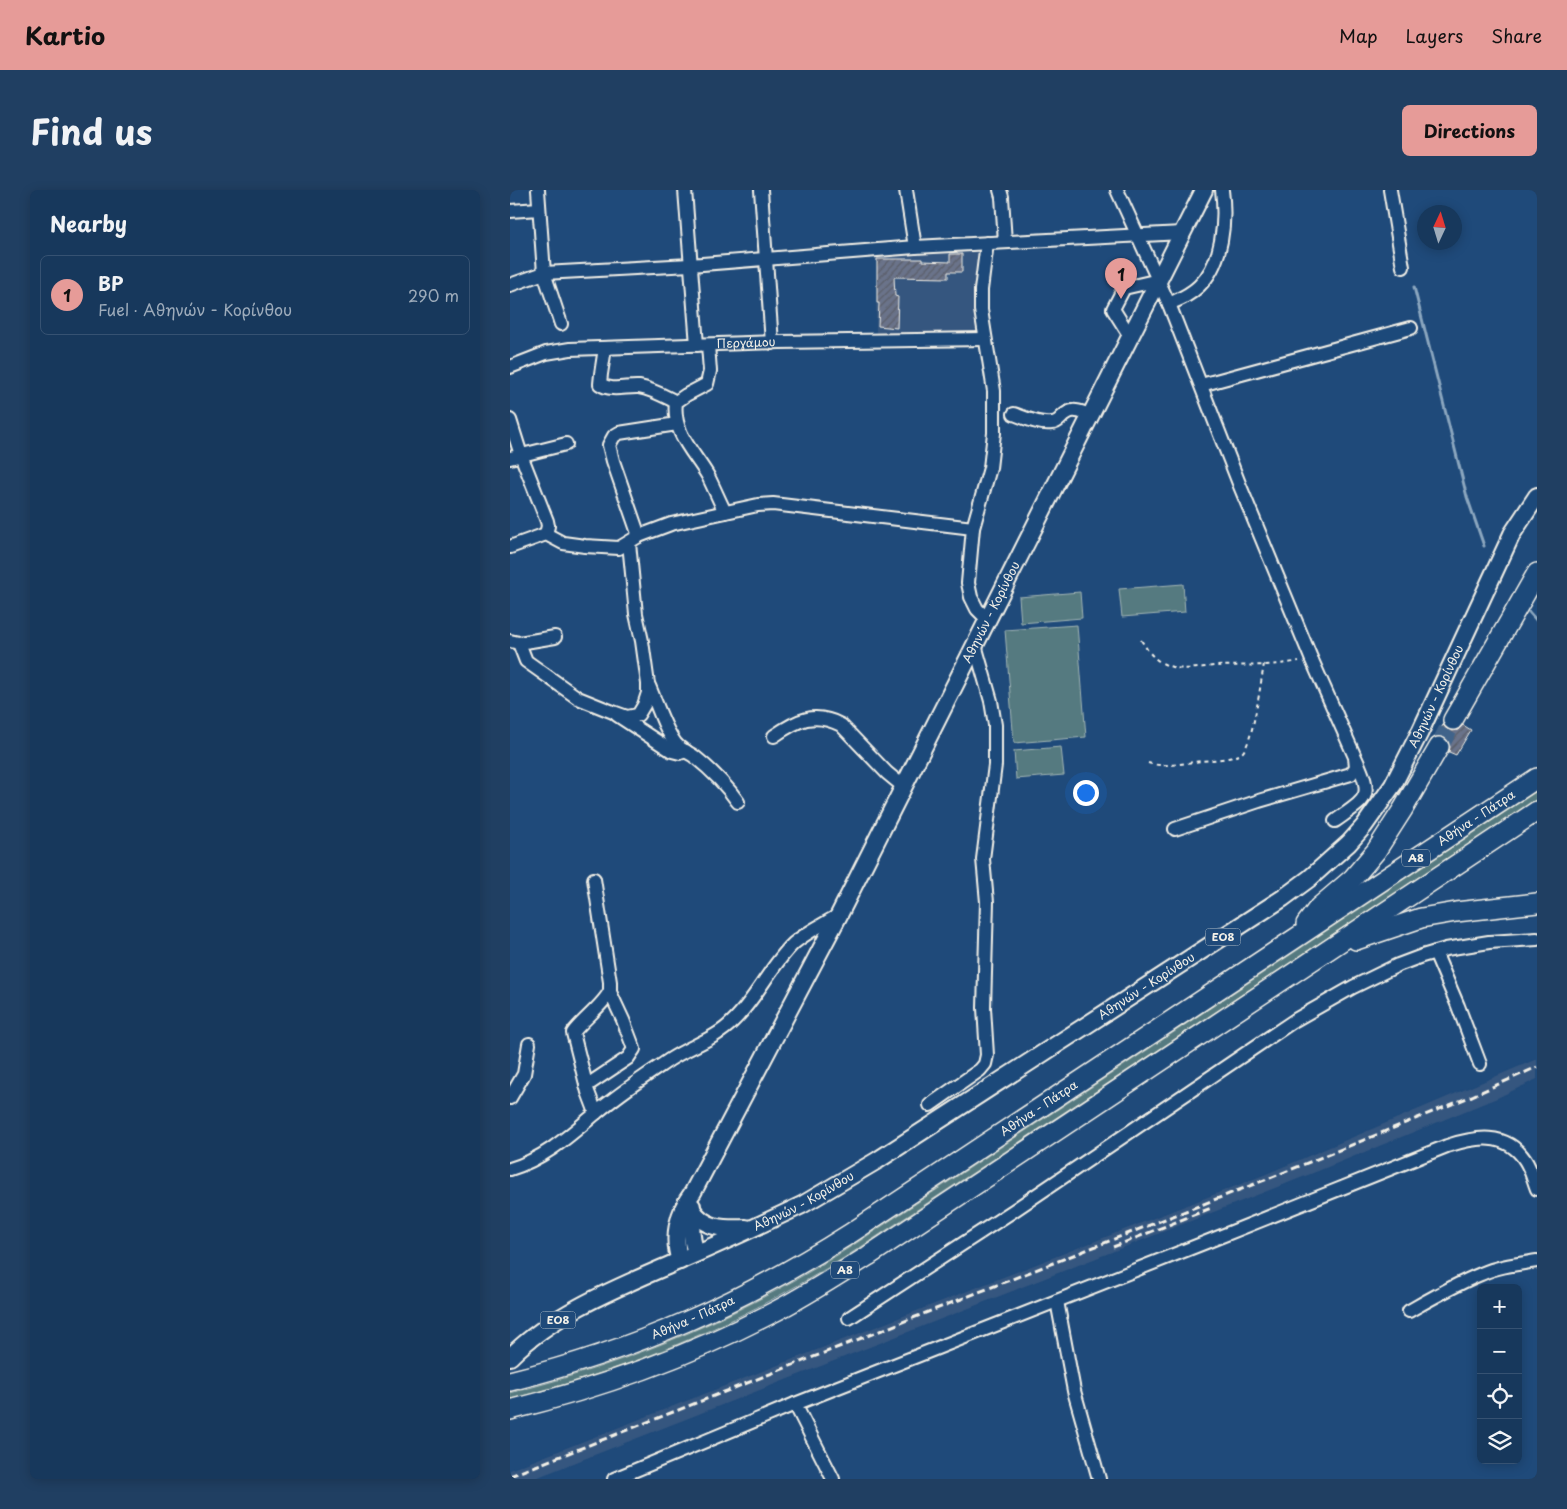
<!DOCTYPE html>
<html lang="en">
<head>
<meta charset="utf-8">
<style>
  body { margin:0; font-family:"Playpen Sans",sans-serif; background:#203f62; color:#f1f3f6 }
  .controls { position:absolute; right:15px; bottom:15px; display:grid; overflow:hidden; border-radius:8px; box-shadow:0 2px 12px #0003 }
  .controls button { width:45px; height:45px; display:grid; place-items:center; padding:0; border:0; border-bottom:1px solid #365272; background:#17385c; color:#f1f3f6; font:25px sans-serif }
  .compass { position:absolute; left:907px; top:15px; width:45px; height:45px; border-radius:50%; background:#17385c; box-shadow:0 2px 12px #0003; rotate:4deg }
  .you { position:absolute; left:575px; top:602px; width:18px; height:18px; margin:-12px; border:4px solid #fff; border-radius:50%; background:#1a73e8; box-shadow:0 0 0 8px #1a73e833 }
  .badge { display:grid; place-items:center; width:32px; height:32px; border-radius:50%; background:#e69b98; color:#111; font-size:16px; font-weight:700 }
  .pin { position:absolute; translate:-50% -41px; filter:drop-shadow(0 1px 2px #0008) }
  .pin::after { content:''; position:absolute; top:26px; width:18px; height:15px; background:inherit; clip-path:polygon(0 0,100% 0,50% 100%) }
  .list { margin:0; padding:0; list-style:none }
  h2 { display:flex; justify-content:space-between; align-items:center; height:65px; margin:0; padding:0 20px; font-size:21px }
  h2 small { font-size:16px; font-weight:400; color:#9eacbb }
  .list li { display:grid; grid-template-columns:32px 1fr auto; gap:15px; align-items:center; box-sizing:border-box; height:80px; margin:0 10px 10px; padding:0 10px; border:1px solid #365272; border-radius:8px }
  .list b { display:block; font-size:19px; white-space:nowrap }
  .list p { margin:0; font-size:16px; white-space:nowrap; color:#9eacbb }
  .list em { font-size:16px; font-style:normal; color:#9eacbb }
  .icon { flex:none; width:28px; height:28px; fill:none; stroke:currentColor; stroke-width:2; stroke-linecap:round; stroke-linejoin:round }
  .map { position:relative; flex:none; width:1027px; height:1289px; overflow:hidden; border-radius:8px }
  header { display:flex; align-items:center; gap:30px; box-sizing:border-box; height:70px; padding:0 25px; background:#e69b98; color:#111 }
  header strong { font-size:24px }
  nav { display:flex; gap:28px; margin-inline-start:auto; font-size:18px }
  .intro { display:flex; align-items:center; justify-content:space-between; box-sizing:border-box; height:120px; padding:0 30px }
  h1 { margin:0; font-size:35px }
  .button { padding:12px 22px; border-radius:8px; background:#e69b98; color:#111; font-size:18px; font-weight:700 }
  main { display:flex; gap:30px; padding:0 30px }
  aside { flex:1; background:#17385c; border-radius:8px; box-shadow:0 2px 12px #0003 }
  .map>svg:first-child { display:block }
  .built { fill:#36567f }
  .green { fill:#557a80; stroke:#a4b6b4 }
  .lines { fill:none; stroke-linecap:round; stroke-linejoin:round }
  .stream { stroke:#8ca7bf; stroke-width:3 }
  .building { fill:url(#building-hatch); stroke:#f4f1e8 }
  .highway-tunnel { stroke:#3f638a; stroke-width:19; stroke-dasharray:19 9; stroke-linecap:butt }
  .minor-casing { stroke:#f4f1e8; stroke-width:16 }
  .major-casing { stroke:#f4f1e8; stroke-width:20 }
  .highway-casing { stroke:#f4f1e8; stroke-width:22 }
  .path { stroke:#f4f1e8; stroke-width:2; stroke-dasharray:4 4; stroke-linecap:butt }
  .minor { stroke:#1f4a7a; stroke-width:12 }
  .major { stroke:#1f4a7a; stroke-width:16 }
  .highway { stroke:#1f4a7a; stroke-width:19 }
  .rail { stroke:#f4f1e8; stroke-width:3; stroke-dasharray:8 4; stroke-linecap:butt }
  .labels { text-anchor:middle; stroke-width:4; stroke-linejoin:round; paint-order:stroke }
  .shield { fill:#1f4a7a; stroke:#b4bfc7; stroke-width:1 }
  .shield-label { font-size:11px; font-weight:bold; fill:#f4f1e8 }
  .street-label { font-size:12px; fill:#f4f1e8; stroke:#1f4a7a }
</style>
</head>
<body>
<header>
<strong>Kartio</strong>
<nav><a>Map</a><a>Layers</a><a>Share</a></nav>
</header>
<div class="intro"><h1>Find us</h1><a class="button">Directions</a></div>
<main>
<aside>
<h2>Nearby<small></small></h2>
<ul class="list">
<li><span class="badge">1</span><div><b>BP</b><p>Fuel · Αθηνών - Κορίνθου</p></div><em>290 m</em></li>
</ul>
</aside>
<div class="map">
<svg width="1027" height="1289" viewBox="0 0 1027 1289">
  <defs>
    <pattern id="building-hatch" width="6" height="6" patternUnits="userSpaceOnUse" patternTransform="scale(1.25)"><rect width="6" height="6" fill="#6a738a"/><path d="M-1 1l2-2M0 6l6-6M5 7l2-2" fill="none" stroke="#5a5e68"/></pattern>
  </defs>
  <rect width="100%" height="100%" fill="#1f4a7a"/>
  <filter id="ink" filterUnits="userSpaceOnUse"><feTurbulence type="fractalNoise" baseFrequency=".02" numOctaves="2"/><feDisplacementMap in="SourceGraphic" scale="10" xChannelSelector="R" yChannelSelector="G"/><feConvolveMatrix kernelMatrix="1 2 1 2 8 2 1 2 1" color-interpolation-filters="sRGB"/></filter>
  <g filter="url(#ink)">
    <g class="built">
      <path d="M472,58L465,83L464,102L468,144L366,146V66Z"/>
      <path d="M1027,869V889L987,908L803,983L23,1289H0V1280L754,985Z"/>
    </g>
    <g class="green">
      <path d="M673,394L675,422L612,427L609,399Z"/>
      <path d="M570,402L572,428L511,433L509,407Z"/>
      <path d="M567,435L576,547L504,553L495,440Z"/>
      <path d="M551,557L554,585L506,589L504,561Z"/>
      <path d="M1027,601V609L351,1057C241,1128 128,1178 0,1209V1203C127,1171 238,1123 348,1052Z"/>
    </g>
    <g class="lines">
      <g class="stream">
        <path d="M904,97L957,307L974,356"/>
        <path d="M1019,422L1027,431"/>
      </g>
    </g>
    <g class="building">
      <path d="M440,64H452V82H438V88L384,87L385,106L388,107L387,138L368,136L369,113H367V69H412V71L440,72Z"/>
      <path d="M933,535L937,539L943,541L948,540L953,535L961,540L946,565L939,562L940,557L939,552L935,548L930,546H926Z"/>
    </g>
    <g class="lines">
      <path class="highway-tunnel" d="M929,557L943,530"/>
      <defs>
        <g id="minor">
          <path d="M28,0L34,83L51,134"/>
          <path d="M175,0L187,155"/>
          <path d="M251,0L262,153"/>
          <path d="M396,0L405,57"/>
          <path d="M490,0L492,7L495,52"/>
          <path d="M607,0L659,114L730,296L801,468L845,567L846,577L841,584L749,611L665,639"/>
          <path d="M880,0L893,77"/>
          <path d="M0,21L29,19"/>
          <path d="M477,53L471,100V120L484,201V243L480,278L463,338L458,393L461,407L467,419L478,430"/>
          <path d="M0,95L34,83L180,75L405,57L672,43"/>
          <path d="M659,114C670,109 680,105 689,96C713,73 716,31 712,0"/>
          <path d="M620,146L603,119L614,98L649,90"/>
          <path d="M198,155L200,181L197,194L176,205L166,212C162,243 184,262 198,286C204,298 209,310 215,322"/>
          <path d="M95,158L91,184L90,194C102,202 116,196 129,197C142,199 154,206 166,212"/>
          <path id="s1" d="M0,177L36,163L60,159L270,152L475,149"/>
          <path d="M691,195L901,138"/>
          <path d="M504,224C515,228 530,235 542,233C547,233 549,230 552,227C562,217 568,221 580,225"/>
          <path d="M0,230L11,265L37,331L38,336L36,344"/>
          <path d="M0,268L56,254"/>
          <path d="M129,346L103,271L99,255L104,246L109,243L167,234"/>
          <path d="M0,357L36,344L53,353L75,356L109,358L129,346L161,334L248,315L263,314L463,338"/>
          <path d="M0,451L9,453L45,447"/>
          <path d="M9,453L16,471L68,508L103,522L117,527L128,525L134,515L138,503V494L132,451L126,424L119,353"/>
          <path d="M139,496C146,512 157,546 168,556C173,561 180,563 185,567C200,579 217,596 228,612"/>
          <path d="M107,525L162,561L170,563L176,561"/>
          <path d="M264,546C287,530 304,521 331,535L377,583L394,597"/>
          <path d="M825,631C857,608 864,608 846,569"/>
          <path d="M84,689L100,792C100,795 100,797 100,800C97,812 70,832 63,843L78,902L86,923"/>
          <path d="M925,762L948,816L970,874"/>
          <path d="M76,896L118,868L124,859L113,830L100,802"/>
          <path d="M0,908L14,884L19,854"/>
          <path d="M420,915L470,880L475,874L477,865L474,818L477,712L473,669L485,575V535L481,511L465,455"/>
          <path d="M0,979C34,969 59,946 85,924C108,904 134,887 159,870C180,856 206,849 223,831C247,808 260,776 284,753C297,742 314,734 329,725"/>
          <path d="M547,1111L564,1201L589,1289"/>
          <path d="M899,1121C922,1108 946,1094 971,1084C988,1076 1008,1074 1027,1071"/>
          <path d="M339,1128L503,1021L785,830L843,797L888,775L912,766L936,759L979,752L1027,749"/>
          <path d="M285,1214L323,1289"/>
          <path d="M104,1289L285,1214L699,1051L937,956C965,947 996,941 1015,970C1021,979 1023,989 1027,999"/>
        </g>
        <g id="major">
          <path d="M182,1016C181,1034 180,1046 186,1063"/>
          <path d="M182,1019C194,1039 214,1039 236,1038"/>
          <path id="s2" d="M170,1071C162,1047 168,1022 183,1002L329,725L694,0"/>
          <path id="s3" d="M0,1167C45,1122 107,1098 164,1073C207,1055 250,1035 292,1015L368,970L773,708L800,688L839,653L854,636L883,595L910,542L1002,344L1027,306"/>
        </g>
        <g id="highway">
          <path d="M943,530L1027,383"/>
          <path d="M796,734L809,717L843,688L866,661L893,619L929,557"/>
          <path d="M846,750L911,728L946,722L1027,713"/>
          <path id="s4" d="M0,1191C125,1160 233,1112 341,1043L1027,588"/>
          <path d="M0,1220C90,1198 177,1167 260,1124C294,1107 326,1086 358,1066L1027,621"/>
        </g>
      </defs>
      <use href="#minor" class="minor-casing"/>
      <use href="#major" class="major-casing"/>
      <use href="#highway" class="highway-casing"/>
      <g class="path">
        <path d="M631,450C640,464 645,472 662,477C676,481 690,477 704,476C732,475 761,477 789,471"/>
        <path d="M638,573C655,578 674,573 691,571C701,570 725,569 732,563C743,553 751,491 754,474"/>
      </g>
      <use href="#minor" class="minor"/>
      <use href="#major" class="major"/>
      <use href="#highway" class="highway"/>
      <g class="rail">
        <path d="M603,1057L701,1018"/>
        <path d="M0,1286L770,984L962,906L1027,877"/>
      </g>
    </g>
  </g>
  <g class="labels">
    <g class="shield">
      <rect x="892" y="659.5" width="28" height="17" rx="4"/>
      <rect x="695.5" y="738.5" width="35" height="17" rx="4"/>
      <rect x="321" y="1071.5" width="28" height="17" rx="4"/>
      <rect x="30.5" y="1121.5" width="35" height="17" rx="4"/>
    </g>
    <g class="shield-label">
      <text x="906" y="672">Α8</text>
      <text x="713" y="751">ΕΟ8</text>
      <text x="335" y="1084">Α8</text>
      <text x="48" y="1134">ΕΟ8</text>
    </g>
    <g class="street-label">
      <text dy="4" stroke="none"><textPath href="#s1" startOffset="239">Περγάμου</textPath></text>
      <text dy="4" stroke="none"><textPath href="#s2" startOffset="725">Αθηνών - Κορίνθου</textPath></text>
      <text dy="4" stroke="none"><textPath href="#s3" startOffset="1159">Αθηνών - Κορίνθου</textPath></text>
      <text dy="4" stroke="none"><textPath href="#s4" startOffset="1124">Αθήνα - Πάτρα</textPath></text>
      <text dy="4" stroke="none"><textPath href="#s3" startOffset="739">Αθηνών - Κορίνθου</textPath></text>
      <text dy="4" stroke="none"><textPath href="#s4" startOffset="599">Αθήνα - Πάτρα</textPath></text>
      <text dy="4" stroke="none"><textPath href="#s3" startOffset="334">Αθηνών - Κορίνθου</textPath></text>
      <text dy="4" stroke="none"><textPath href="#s4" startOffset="194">Αθήνα - Πάτρα</textPath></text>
    </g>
  </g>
</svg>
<div class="controls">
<button>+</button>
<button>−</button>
<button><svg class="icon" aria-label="locate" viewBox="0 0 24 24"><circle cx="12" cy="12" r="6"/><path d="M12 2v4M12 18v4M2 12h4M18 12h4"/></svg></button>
<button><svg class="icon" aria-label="layers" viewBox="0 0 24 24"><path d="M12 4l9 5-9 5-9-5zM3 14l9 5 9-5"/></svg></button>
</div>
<svg class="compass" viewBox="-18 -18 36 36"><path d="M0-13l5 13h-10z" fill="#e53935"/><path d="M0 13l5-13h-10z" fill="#9eacbb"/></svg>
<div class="you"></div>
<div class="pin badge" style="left:611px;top:109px">1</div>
</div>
</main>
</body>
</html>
